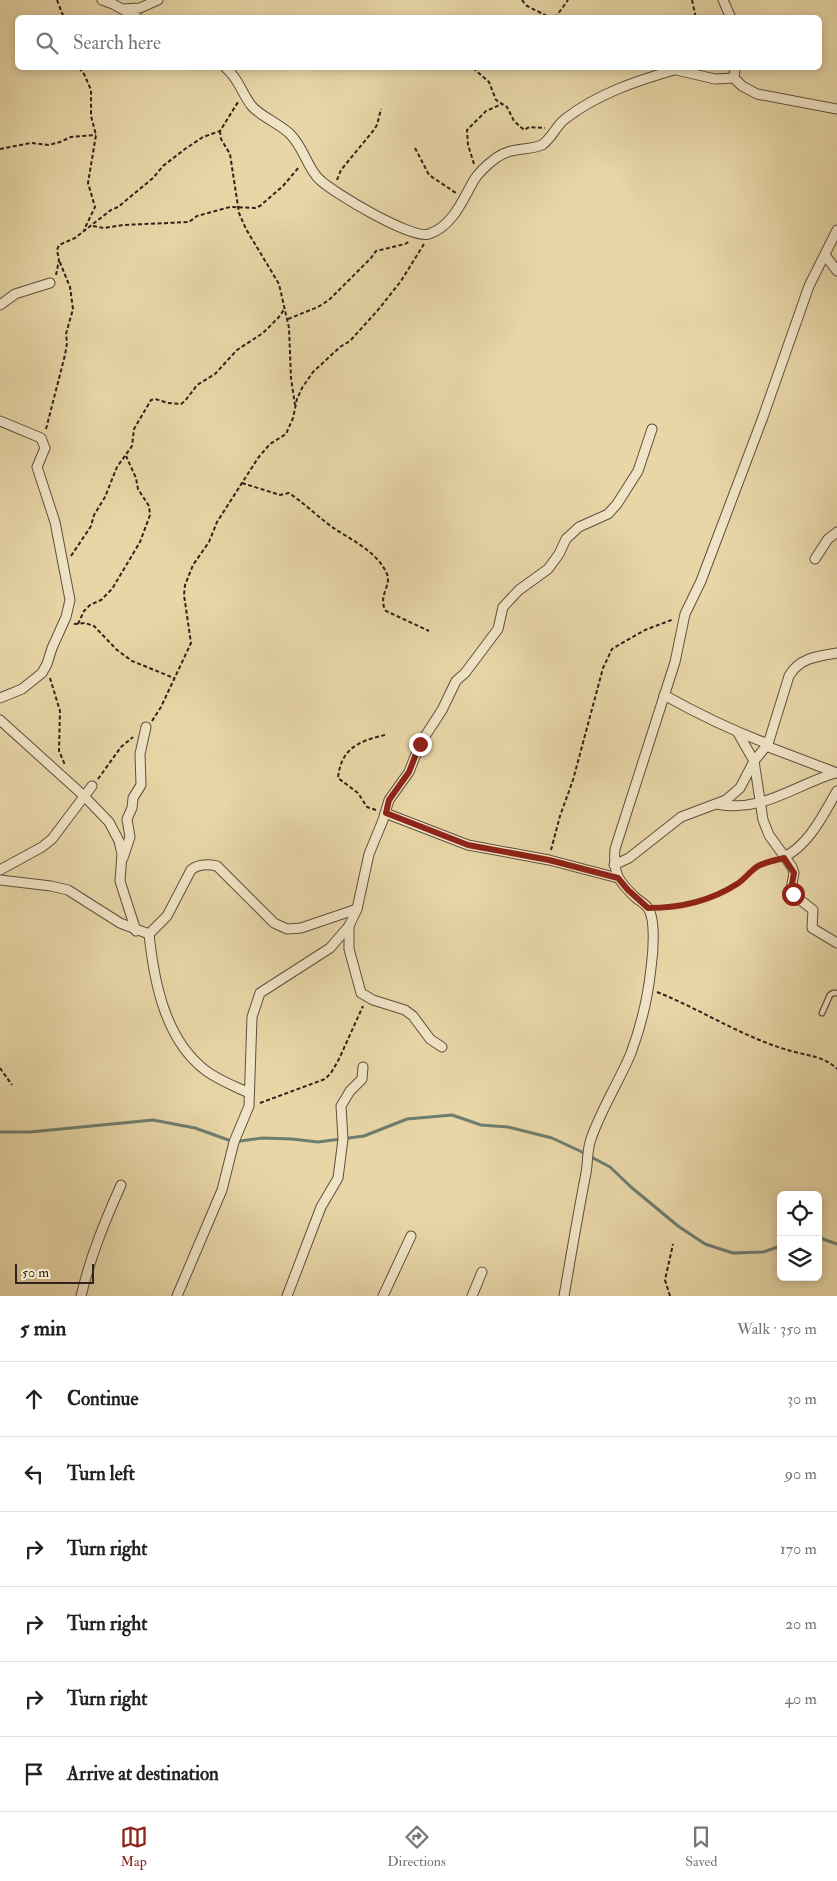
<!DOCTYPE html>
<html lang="en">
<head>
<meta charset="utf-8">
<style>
  body { margin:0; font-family:"IM FELL Double Pica",serif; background:#f6f6f6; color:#222 }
  .controls { position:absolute; right:15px; bottom:15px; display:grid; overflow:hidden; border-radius:8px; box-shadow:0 2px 8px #0003 }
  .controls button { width:45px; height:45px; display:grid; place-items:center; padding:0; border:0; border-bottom:1px solid #e0e0e0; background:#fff; color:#222; font:25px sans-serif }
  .scale { position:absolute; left:15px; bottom:12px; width:79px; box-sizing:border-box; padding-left:5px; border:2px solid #31221b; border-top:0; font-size:14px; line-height:18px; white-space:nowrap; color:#31221b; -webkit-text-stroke:4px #f0e4c6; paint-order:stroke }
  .stop { position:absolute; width:15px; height:15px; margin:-11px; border:4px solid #8f2418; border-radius:50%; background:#fff }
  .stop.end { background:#8f2418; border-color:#fff; box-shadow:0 1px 5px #0008 }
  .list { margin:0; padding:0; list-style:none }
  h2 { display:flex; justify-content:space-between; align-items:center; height:65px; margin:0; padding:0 20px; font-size:21px }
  h2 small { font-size:16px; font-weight:400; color:#767676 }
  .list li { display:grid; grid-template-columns:32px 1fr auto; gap:15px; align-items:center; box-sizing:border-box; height:75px; padding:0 20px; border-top:1px solid #e0e0e0 }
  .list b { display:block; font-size:19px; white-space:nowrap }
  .list em { font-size:16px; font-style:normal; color:#767676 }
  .icon { flex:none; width:28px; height:28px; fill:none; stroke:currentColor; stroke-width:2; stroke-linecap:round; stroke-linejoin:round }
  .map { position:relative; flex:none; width:837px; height:1296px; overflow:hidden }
  .search { position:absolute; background:#fff; box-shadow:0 2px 8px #0003; left:15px; right:15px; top:15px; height:55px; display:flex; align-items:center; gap:12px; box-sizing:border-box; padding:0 18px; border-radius:8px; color:#767676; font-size:19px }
  .sheet { height:515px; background:#fff }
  nav { display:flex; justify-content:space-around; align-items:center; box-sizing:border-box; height:70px; border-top:1px solid #e0e0e0; background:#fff; font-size:14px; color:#767676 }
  nav a { display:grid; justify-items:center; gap:2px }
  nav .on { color:#8f2418 }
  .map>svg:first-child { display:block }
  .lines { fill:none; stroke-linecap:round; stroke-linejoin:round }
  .stream { stroke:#6e7d6f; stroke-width:3 }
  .lane-casing { stroke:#5f4f3e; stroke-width:7 }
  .street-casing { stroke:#5f4f3e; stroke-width:11 }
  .path { stroke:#31221b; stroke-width:2; stroke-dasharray:4 2.5; stroke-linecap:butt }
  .lane { stroke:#f0e4c6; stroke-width:4.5 }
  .street { stroke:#f0e4c6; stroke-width:9 }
  .route { stroke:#8f2418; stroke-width:6 }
</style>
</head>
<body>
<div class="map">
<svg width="837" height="1296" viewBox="0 0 837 1296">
  <rect width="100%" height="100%" fill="#e8d6a7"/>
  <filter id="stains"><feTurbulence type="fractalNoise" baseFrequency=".004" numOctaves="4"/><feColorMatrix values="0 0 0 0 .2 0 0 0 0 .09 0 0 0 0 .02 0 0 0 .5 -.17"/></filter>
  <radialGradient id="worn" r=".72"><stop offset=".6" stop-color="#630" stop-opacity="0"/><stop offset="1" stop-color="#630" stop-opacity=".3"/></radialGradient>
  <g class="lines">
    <g class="stream">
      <path d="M0,1132H30L153,1120L195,1128L234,1142L262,1138L292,1139L318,1142L364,1136L407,1119L452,1115L481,1125L508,1127L552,1138L580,1151L610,1167L631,1187L678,1226L705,1244L733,1253L763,1252L781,1246"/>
      <path d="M818,1237L837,1244"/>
    </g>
    <defs>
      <path id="lane" d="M822,1013L830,995L833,993H837"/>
      <g id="street">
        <path d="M102,0L113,4L138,18"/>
        <path d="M723,0L731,18"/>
        <path d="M123,9L140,8L158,0"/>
        <path d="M226,68C239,79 241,92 251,105C258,115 280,124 290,134C304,148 307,167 319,179C332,192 412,240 429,234C453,226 463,199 474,180C479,172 488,164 496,158C510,147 527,151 542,145C552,138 556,126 565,119C597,94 636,81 674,70"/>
        <path d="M668,68L715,79L734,78"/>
        <path d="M735,68L734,78L742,86L757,94L837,109"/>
        <path d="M825,255L837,271"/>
        <path d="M0,305L15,294L50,283"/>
        <path d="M0,421L41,438L45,448L37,467L55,522L70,600L66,617L52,648L47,664L42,673L22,689L0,698"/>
        <path d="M815,559L828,539L837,532"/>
        <path d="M664,695C698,714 731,730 768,744"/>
        <path d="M0,720L84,796L109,822L119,841L122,854L120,881L136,931"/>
        <path d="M738,733L754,761L763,820L769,835L792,867L794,873L791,889L793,894L813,910L812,928L837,943"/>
        <path d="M766,746L837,773"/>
        <path d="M717,804C762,813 793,786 835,773"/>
        <path d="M385,813L468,845L549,860L618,878"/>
        <path d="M784,857C809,845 823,815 837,791"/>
        <path d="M123,858L130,837L127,819L132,808L133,798L141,785L140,754L146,727"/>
        <path d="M614,865L629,858L681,817L726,800L740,788L754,761L768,744L789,676C799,658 818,656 837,653"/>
        <path d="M0,870L42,847L52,839L92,786"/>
        <path d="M0,880L51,886L68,890L120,923L149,934L167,916L191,870C198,864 208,864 217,866L274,923L287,929L301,928L357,909"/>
        <path d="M349,926V949L361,993L373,1000L405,1010L413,1016L430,1039L442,1047"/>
        <path d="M149,934C154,982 165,1039 205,1070C218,1080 234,1086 249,1093"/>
        <path d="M81,1296C91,1255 104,1223 121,1185"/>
        <path d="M177,1296L222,1190L234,1142L249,1106L252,1017L260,993L330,948L349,926L357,909L369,854L383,820L389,800L409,772L420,744L442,710L456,681L465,673L498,629L503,607L519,590L548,569L559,554L566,539L579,527L608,514L617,504L638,471L652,429"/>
        <path d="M287,1296L321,1207L338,1178L343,1139L341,1106L350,1091L362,1079L363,1067"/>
        <path d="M383,1296L411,1236"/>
        <path d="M472,1296L482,1272"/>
        <path d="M564,1296C571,1255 578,1214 586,1173C588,1162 587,1149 591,1139C601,1109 619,1082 631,1053C641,1026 648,997 651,968C653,954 656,920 648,908C645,904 640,901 636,898C618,881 613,874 615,849L675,662L685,614L701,581L763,417L809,286L837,230"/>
      </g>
    </defs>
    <use href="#lane" class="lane-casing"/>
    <use href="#street" class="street-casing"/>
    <g class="path">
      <path d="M57,0L64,18"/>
      <path d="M522,0L527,6L551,18"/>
      <path d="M692,0L696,18"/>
      <path d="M555,18L568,0"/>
      <path d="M79,68L84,74L91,90V116L96,135L88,183L95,207L84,230"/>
      <path d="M473,68L489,82L496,100L507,107L514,121L524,130L529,127L545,128"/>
      <path d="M220,131L221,139L230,154L239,213L246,229L279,284L289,328L291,378L295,405"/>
      <path d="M415,148L429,175L456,193"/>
      <path d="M0,149L31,143L49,145L60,142L71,137L96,135"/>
      <path d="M474,164L468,145L467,130L486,111L502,104"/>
      <path d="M337,180L341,170L373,131L377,125L381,109"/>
      <path d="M93,226L104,228L123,225L189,222L197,216L230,207L255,208L260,206L283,186L299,167"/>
      <path d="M56,275L59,260L57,250L59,245L75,238L111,210L118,207L153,178L163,166L185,149L203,137L220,131L238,102"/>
      <path d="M288,319L318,307L329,300L371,258L376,251L405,244L410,241"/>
      <path d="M46,429L65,355L67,343L66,334L73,309L70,287L59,260"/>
      <path d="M242,483L280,495L289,493C304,503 317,516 332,527C351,540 377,551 387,574C392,585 377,597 386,611L429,631"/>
      <path d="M71,556L91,526L94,515L105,497L117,467L132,446L134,429L151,400L155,399L168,403L181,404L185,401L197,385L215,374L237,350L263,333L279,317L285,308"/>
      <path d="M74,624L85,623L94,626L117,650L132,661L174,678"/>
      <path d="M78,624L84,611L90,605L101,600L112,589L140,542L150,515L149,506L138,489L136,478L126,456"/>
      <path d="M50,678L60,711L59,751L65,765"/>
      <path d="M152,721L161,707L191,643L184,595L185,585L193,565L209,542L217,522L258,458L270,444L286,434L293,418L297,399L302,388L313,372L340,347L350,341L378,310L401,281L424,244"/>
      <path d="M98,779L121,747L133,737"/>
      <path d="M376,810L367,807L358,793L338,778C341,748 359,741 385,735"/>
      <path d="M551,850L560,816L573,780L603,668L612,649L645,630L674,619"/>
      <path d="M660,908L689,905L716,896L739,883L758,866L775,861"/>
      <path d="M657,992C702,1010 744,1038 791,1051C808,1056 824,1056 837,1069"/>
      <path d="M0,1068L12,1085"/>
      <path d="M260,1103L325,1079L331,1073L339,1059L363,1006"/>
      <path d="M670,1296L665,1280L673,1244"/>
    </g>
    <use href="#lane" class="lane"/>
    <use href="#street" class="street"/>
  </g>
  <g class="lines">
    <path class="route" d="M420,744L409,772L389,800L386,813L468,845L549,860L618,878L628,890L648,908C680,908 709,902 737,884C745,879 750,871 758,866C766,862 776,860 784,858L794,873L791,889L793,894"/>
  </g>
  <rect width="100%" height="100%" filter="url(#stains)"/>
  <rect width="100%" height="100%" fill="url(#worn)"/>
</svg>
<div class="controls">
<button><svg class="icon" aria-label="locate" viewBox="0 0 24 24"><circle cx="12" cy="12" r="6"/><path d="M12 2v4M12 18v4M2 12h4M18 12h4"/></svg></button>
<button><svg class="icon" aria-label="layers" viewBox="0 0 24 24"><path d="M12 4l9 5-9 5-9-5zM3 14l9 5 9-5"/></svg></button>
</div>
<div class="scale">50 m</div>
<div class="stop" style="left:793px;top:894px"></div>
<div class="stop end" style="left:420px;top:744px"></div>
<div class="search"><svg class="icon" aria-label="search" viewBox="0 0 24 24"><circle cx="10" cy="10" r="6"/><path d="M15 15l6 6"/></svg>Search here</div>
</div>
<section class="sheet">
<h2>5 min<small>Walk · 350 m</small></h2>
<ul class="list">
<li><svg class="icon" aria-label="ahead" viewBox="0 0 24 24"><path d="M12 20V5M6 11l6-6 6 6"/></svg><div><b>Continue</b></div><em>30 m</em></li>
<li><svg class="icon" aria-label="left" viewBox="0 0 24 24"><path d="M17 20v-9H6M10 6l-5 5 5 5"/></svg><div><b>Turn left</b></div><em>90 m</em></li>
<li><svg class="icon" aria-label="right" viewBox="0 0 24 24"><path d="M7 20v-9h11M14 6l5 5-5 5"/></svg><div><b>Turn right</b></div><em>170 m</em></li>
<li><svg class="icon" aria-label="right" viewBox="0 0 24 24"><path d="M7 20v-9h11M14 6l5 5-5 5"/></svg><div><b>Turn right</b></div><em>20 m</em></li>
<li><svg class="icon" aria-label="right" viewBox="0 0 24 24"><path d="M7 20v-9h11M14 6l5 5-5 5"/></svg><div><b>Turn right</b></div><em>40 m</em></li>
<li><svg class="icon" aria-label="arrive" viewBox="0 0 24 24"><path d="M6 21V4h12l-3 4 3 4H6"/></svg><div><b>Arrive at destination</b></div></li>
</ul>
</section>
<nav>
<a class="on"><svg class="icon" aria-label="map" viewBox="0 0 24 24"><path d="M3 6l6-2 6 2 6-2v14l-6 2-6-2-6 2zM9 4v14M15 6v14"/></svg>Map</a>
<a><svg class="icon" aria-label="directions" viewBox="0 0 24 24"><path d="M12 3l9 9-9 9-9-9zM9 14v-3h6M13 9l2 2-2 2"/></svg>Directions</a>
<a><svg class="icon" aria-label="saved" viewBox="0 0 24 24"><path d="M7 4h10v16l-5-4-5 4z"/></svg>Saved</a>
</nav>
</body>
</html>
